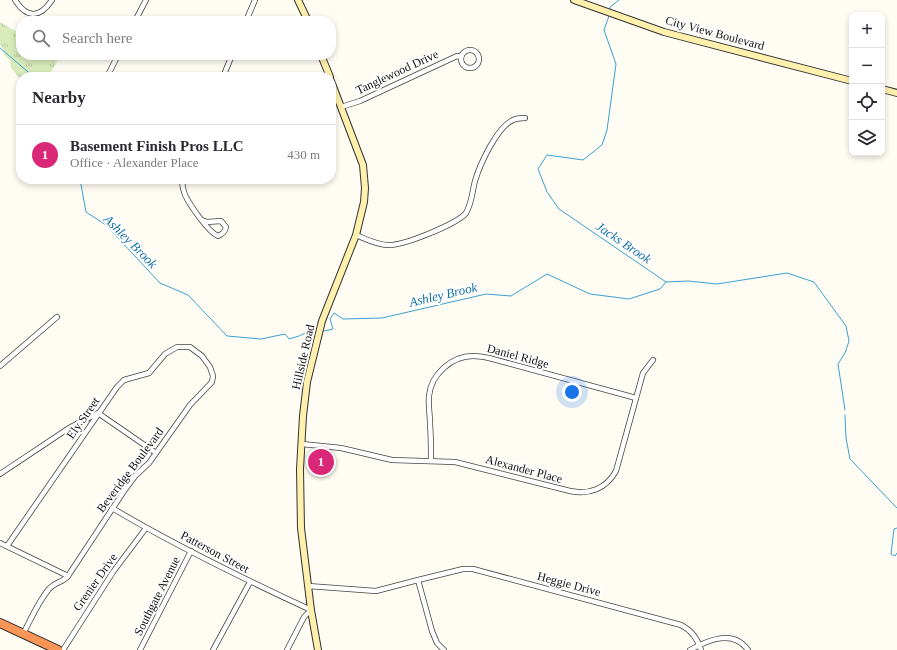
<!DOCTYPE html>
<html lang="en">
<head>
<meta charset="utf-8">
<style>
  body { margin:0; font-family:Georgia,serif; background:#f7f7f7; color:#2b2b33 }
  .controls { position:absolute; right:12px; top:12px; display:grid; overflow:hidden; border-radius:8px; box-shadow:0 2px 6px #0003 }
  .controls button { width:36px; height:36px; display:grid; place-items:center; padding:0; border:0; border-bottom:1px solid #e1e1e2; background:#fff; color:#2b2b33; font:20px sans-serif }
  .you { position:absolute; left:572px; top:392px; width:14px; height:14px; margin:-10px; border:3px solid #fff; border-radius:50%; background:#1a73e8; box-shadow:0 0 0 6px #1a73e833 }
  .badge { display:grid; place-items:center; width:26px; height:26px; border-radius:50%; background:#db2777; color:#fff; font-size:13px; font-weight:700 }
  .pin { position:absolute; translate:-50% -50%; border:2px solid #fff; box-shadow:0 1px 4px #0006 }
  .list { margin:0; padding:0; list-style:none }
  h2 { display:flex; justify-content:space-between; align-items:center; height:52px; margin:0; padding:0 16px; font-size:17px }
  h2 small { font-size:13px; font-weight:400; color:#7c7c81 }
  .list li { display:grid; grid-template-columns:26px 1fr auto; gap:12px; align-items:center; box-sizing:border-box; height:60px; padding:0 16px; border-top:1px solid #e1e1e2 }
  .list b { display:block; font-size:15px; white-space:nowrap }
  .list p { margin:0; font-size:13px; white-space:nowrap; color:#7c7c81 }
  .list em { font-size:13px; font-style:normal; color:#7c7c81 }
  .icon { flex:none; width:22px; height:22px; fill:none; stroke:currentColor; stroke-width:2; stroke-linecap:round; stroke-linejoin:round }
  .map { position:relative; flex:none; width:897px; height:650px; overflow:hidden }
  .search { position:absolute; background:#fff; box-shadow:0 2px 6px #0003; left:16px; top:16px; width:320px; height:44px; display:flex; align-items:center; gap:10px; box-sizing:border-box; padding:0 14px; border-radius:16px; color:#7c7c81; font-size:15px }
  .panel { position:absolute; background:#fff; box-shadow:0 2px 6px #0003; left:16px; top:72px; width:320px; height:112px; border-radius:16px }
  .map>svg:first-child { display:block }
  .park { fill:url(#park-tufts) }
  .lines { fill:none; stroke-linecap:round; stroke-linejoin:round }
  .stream { stroke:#3ba0d2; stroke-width:1 }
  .street-casing { stroke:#434343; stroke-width:6 }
  .secondary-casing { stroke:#323232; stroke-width:8 }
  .highway-casing { stroke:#212121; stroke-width:10 }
  .street { stroke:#fff; stroke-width:4.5 }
  .secondary { stroke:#fff0ae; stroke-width:6 }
  .highway { stroke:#f89658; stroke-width:8 }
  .labels { text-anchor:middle; stroke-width:4; stroke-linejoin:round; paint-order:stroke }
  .street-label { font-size:12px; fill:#101010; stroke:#fff }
  .water-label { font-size:13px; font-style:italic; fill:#1472a7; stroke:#fff }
</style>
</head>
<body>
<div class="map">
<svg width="897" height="650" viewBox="0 0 897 650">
  <defs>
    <pattern id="park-tufts" width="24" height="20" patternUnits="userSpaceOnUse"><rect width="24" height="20" fill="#d8ecbb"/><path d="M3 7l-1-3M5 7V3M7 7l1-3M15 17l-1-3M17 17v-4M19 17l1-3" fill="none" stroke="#b8c9a0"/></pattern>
  </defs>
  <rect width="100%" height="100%" fill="#fffcf3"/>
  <path class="park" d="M0,22L21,34V55H61L48,77H21V80L11,68L10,61L4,54L3,48L0,45Z"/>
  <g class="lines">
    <g class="stream">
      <path d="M610,11V7L619,0"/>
      <path d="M609,16L604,30L616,64L607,130L602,145L583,160L547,155L538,169L547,192L559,209L666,282L688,281L717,284L787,273L814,282L846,326L849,341L845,353L838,364L845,410"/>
      <path d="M0,48L34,77"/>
      <path d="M80,179L86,212L106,225L160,283L188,295L227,336L261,339L285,334L289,339L299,336L316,328"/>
      <path d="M324,331L333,329L330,319L334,313L343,319L382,318L486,294L511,296L547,274L590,294L629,299L660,289L666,282"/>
      <path d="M845,415L846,438L850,459L897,508"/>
      <path d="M897,528L894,529L891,554L895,556L897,553"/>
    </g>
    <defs>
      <g id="street">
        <path d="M15,0C27,19 40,18 52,0"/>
        <path d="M135,21L146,0"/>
        <path d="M246,21L255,0"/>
        <circle cx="470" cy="59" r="9"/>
        <path d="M107,77L118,55"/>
        <path d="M223,77L232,55"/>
        <path d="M341,107L360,101L457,56L461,57"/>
        <path d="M182,179C182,184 183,190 185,195C190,205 208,232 218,236C223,234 225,232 226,227L221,221L207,222L202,220"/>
        <path d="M356,235C366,239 377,245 388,245C403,246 457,224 466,213C472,203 472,192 475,181C480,164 497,127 513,120C517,118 522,118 525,118"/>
        <path d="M0,366L57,317"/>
        <path d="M302,444L341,448L392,460L455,462L570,491C589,495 606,489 616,471L643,373L653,360"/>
        <path d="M431,461C431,448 431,436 430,424C430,414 428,405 429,396C431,374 452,356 473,356C479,356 484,357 489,358L636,398"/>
        <path d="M0,474L69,428L98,413L156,453"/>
        <path d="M112,508C176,546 244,579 311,610L304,617L287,650"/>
        <path d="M0,543L68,576"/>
        <path d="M7,546L117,387L124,380L149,373L165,354L177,347H190L202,356L210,367L213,376L212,382L190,405L149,463L136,475L124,491L68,576C63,582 54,583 49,589C38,602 31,619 23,634"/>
        <path d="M418,580L463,569H473L681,625C691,630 698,640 701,650"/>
        <path d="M308,586L376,591L418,580L432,631L437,643L444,650"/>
        <path d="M63,650L113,572L146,528"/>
        <path d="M140,650L191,551"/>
        <path d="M213,650L250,582"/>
        <path d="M690,650C708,640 733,629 748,650"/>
      </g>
      <g id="secondary">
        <path d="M298,0L308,21"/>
        <path d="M574,0L664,32L852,81"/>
        <path d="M321,55L330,77"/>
        <path d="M882,89L897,93"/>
        <path d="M318,650L311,610L301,528L300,469L303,416L307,382L322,321L356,235L364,202L365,188L363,165L331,81"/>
      </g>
      <path id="highway" d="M0,623L58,650"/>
    </defs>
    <use href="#street" class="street-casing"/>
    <use href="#secondary" class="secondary-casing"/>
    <use href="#highway" class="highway-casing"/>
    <use href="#street" class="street"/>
    <use href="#secondary" class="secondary"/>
    <use href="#highway" class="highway"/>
  </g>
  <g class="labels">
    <g class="street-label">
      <text transform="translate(715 33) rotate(15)" y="4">City View Boulevard</text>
      <text transform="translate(397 72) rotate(-25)" y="4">Tanglewood Drive</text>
      <text transform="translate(518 356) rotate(15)" y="4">Daniel Ridge</text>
      <text transform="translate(303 357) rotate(-77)" y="4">Hillside Road</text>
      <text transform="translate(83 418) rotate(-55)" y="4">Ely Street</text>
      <text transform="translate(524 469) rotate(15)" y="4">Alexander Place</text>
      <text transform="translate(130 470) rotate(-53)" y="4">Beveridge Boulevard</text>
      <text transform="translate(215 552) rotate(28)" y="4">Patterson Street</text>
      <text transform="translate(95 582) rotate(-55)" y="4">Grenier Drive</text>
      <text transform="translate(569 584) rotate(15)" y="4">Heggie Drive</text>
      <text transform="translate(157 596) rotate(-63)" y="4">Southgate Avenue</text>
    </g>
    <g class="water-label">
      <text transform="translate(131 241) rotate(45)" y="5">Ashley Brook</text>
      <text transform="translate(624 242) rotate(34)" y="5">Jacks Brook</text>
      <text transform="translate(443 294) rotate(-13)" y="5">Ashley Brook</text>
    </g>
  </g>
</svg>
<div class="controls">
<button>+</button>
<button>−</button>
<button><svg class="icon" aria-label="locate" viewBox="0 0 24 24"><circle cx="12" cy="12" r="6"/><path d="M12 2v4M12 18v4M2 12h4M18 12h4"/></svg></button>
<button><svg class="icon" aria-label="layers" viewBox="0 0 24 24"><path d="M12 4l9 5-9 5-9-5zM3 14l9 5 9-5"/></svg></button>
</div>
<div class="you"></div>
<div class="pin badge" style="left:321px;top:462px">1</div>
<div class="search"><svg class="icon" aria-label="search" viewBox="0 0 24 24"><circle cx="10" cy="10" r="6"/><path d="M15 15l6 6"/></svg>Search here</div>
<section class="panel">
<h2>Nearby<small></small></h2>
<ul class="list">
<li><span class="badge">1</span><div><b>Basement Finish Pros LLC</b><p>Office · Alexander Place</p></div><em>430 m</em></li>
</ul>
</section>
</div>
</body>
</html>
